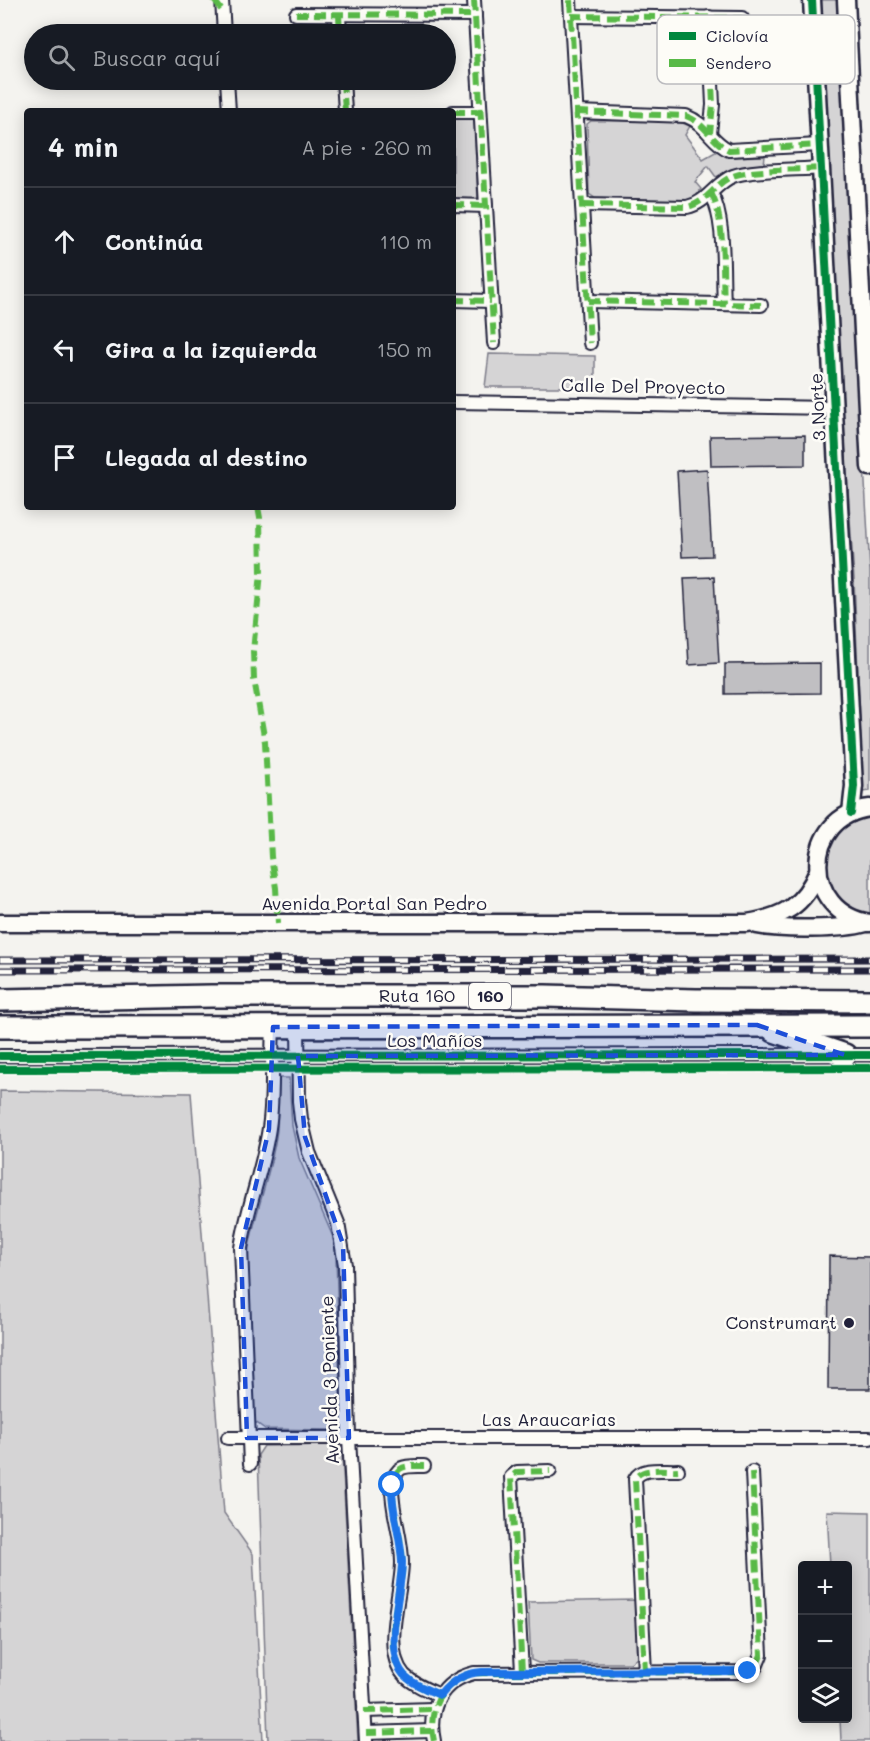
<!DOCTYPE html>
<html lang="es">
<head>
<meta charset="utf-8">
<style>
  body { margin:0; font-family:Mali,sans-serif; background:#242831; color:#f1f3f6 }
  .controls { position:absolute; right:18px; bottom:18px; display:grid; overflow:hidden; border-radius:6px; box-shadow:0 3px 15px #0003 }
  .controls button { width:54px; height:54px; display:grid; place-items:center; padding:0; border:0; border-bottom:2px solid #363941; background:#171b24; color:#f1f3f6; font:30px sans-serif }
  .stop { position:absolute; width:18px; height:18px; margin:-14px; border:4px solid #1a73e8; border-radius:50%; background:#fff }
  .stop.end { background:#1a73e8; border-color:#fff; box-shadow:0 2px 6px #0008 }
  .list { margin:0; padding:0; list-style:none }
  h2 { display:flex; justify-content:space-between; align-items:center; height:78px; margin:0; padding:0 24px; font-size:26px }
  h2 small { font-size:20px; font-weight:400; color:#9ea1a6 }
  .list li { display:grid; grid-template-columns:39px 1fr auto; gap:18px; align-items:center; box-sizing:border-box; height:108px; padding:0 24px; border-top:2px solid #363941 }
  .list b { display:block; font-size:22px; white-space:nowrap }
  .list em { font-size:20px; font-style:normal; color:#9ea1a6 }
  .icon { flex:none; width:33px; height:33px; fill:none; stroke:currentColor; stroke-width:2; stroke-linecap:round; stroke-linejoin:round }
  .map { position:relative; flex:none; width:870px; height:1741px; overflow:hidden }
  .search { position:absolute; background:#171b24; box-shadow:0 3px 15px #0003; left:24px; top:24px; width:432px; height:66px; display:flex; align-items:center; gap:15px; box-sizing:border-box; padding:0 21px; border-radius:33px; color:#9ea1a6; font-size:22px }
  .panel { position:absolute; background:#171b24; box-shadow:0 3px 15px #0003; left:24px; top:108px; width:432px; height:402px; border-radius:6px }
  .map>svg:first-child { display:block }
  .green { fill:#d5d4d5; stroke:#7c7b88; stroke-width:1.5 }
  .building { fill:#c0bfc2; stroke:#22223b; stroke-width:1.5 }
  .lines { fill:none; stroke-linecap:round; stroke-linejoin:round }
  .minor-casing { stroke:#22223b; stroke-width:16 }
  .tertiary-casing { stroke:#22223b; stroke-width:21 }
  .trunk-casing { stroke:#22223b; stroke-width:26 }
  .minor { stroke:#fdfcf7; stroke-width:12 }
  .tertiary { stroke:#fdfcf7; stroke-width:16 }
  .trunk { stroke:#fdfcf7; stroke-width:21 }
  .rail-casing { stroke:#22223b; stroke-width:7 }
  .rail { stroke:#fdfcf7; stroke-width:4.5; stroke-dasharray:14; stroke-linecap:butt }
  .quiet { stroke:#58b947; stroke-width:6; stroke-dasharray:12 6; stroke-linecap:butt }
  .cycleway-casing { stroke:#fdfcf7; stroke-width:11 }
  .cycleway { stroke:#00873e; stroke-width:8 }
  .route { stroke:#1a73e8; stroke-width:8 }
  .marked { fill:#1d4ed8; fill-opacity:0.2; stroke:#1d4ed8; stroke-width:4.5; stroke-dasharray:12 8; stroke-linejoin:round }
  .poi-dot { fill:#22223b; stroke:#fdfcf7; stroke-width:2 }
  .labels { text-anchor:middle; stroke-width:5; stroke-linejoin:round; paint-order:stroke }
  .shield { fill:#fdfcf7; stroke:#646373; stroke-width:1.5 }
  .shield-label { font-size:16px; font-weight:bold; fill:#22223b }
  .street-label { font-size:18px; fill:#22223b; stroke:#fdfcf7 }
  .poi-label { font-size:18px; fill:#22223b; stroke:#fdfcf7; text-anchor:end }
  .key { fill:#fdfcf7; stroke:#bbbbbf; stroke-width:1.5 }
  .key-label { font-size:16px; fill:#22223b }
</style>
</head>
<body>
<div class="map">
<svg width="870" height="1741" viewBox="0 0 870 1741">
  <rect width="100%" height="100%" fill="#f4f3ef"/>
  <filter id="ink" filterUnits="userSpaceOnUse"><feTurbulence type="fractalNoise" baseFrequency=".0167" numOctaves="2"/><feDisplacementMap in="SourceGraphic" scale="12" xChannelSelector="R" yChannelSelector="G"/><feConvolveMatrix kernelMatrix="1 2 1 2 8 2 1 2 1" color-interpolation-filters="sRGB"/></filter>
  <g filter="url(#ink)">
    <g class="green">
      <path d="M820,0H838L870,572V791L863,792L854,579L834,279Z"/>
      <path d="M453,118H474L478,200H453Z"/>
      <path d="M675,120L690,126L685,135L703,159L717,151L729,157L765,156L764,164L738,167L716,177L708,166L695,182L701,189L694,199L688,202L595,198L589,194L587,124L591,121Z"/>
      <path d="M489,354L595,356V387H485Z"/>
      <path d="M870,816V916C812,904 811,829 870,816Z"/>
      <path d="M279,1078H289L292,1126L299,1158L333,1237L336,1257L341,1419L330,1430L265,1429L254,1421L248,1253C255,1211 272,1172 277,1130C278,1113 278,1095 279,1078Z"/>
      <path d="M0,1091L191,1093L224,1513L253,1554L263,1741H0Z"/>
      <path d="M336,1445L342,1454L358,1741H268L258,1455L264,1446Z"/>
      <path d="M827,1511L870,1512V1741H841L840,1719L848,1718V1566L830,1565Z"/>
      <path d="M635,1600L637,1658L630,1663H538L531,1660L528,1602Z"/>
    </g>
    <g class="building">
      <path d="M805,435V465L711,466L710,436Z"/>
      <path d="M707,469L712,556L682,557L677,471Z"/>
      <path d="M714,577L719,663L689,665L684,578Z"/>
      <path d="M820,663V693L725,694V664Z"/>
      <path d="M829,1256L870,1257V1389H828Z"/>
    </g>
    <g class="lines">
      <defs>
        <g id="minor">
          <path d="M222,0L224,34"/>
          <path d="M474,0L494,343"/>
          <path d="M570,0L590,343"/>
          <path d="M296,14L475,15"/>
          <path d="M339,15L340,34"/>
          <path d="M571,16L742,18"/>
          <path d="M709,17L713,105L710,133"/>
          <path d="M227,80L229,111"/>
          <path d="M343,80L345,111"/>
          <path d="M453,112H480"/>
          <path d="M577,112L686,116C707,124 711,142 729,150L819,145"/>
          <path d="M711,193C726,220 722,272 724,304"/>
          <path d="M453,205L486,206"/>
          <path d="M582,205L687,207C707,203 715,183 733,176C751,169 799,170 821,168"/>
          <path d="M453,300L491,301"/>
          <path d="M588,301L761,305"/>
          <path d="M453,402L833,408"/>
          <path d="M298,1026L299,1101L301,1119L309,1152L338,1223L345,1265L349,1438L366,1741"/>
          <path d="M0,1056L870,1055"/>
          <path d="M228,1438H870"/>
          <path d="M250,1464L241,1248C247,1207 263,1169 269,1128C274,1094 271,1060 273,1027"/>
          <path d="M424,1466C406,1466 396,1464 392,1485C391,1511 402,1536 402,1562C402,1594 381,1649 404,1675C414,1685 428,1690 440,1695"/>
          <path d="M522,1671L511,1477L517,1472L550,1471"/>
          <path d="M645,1672L635,1479C642,1466 665,1471 678,1470"/>
          <path d="M364,1711L433,1709"/>
          <path d="M366,1733L432,1731"/>
          <path d="M434,1741C427,1709 441,1681 474,1673L744,1672L756,1667L761,1655L752,1472"/>
        </g>
        <g id="tertiary">
          <path d="M812,0L854,786L851,813"/>
          <path d="M846,0L870,467"/>
          <path d="M870,808C801,816 801,913 870,923"/>
          <path d="M0,923H747C783,917 804,906 818,871"/>
          <path d="M757,925C781,930 842,930 866,923"/>
        </g>
        <g id="trunk">
          <path d="M0,1000L211,996H545L696,1000L870,1001"/>
          <path d="M0,1027L870,1026"/>
          <path d="M774,1031L845,1055"/>
        </g>
      </defs>
      <use href="#minor" class="minor-casing"/>
      <use href="#tertiary" class="tertiary-casing"/>
      <use href="#trunk" class="trunk-casing"/>
      <use href="#minor" class="minor"/>
      <use href="#tertiary" class="tertiary"/>
      <use href="#trunk" class="trunk"/>
      <defs>
        <g id="rail">
          <path d="M0,960L870,959"/>
          <path d="M0,970L870,969"/>
        </g>
      </defs>
      <use href="#rail" class="rail-casing"/>
      <use href="#rail" class="rail"/>
      <g class="quiet">
        <path d="M214,0L223,12"/>
        <path d="M474,0L494,343"/>
        <path d="M570,0L590,343"/>
        <path d="M296,14L475,15"/>
        <path d="M339,15L340,34"/>
        <path d="M571,16L742,18"/>
        <path d="M709,17L713,105L710,133"/>
        <path d="M343,80L345,111"/>
        <path d="M453,112H480"/>
        <path d="M577,112L686,116C707,124 711,142 729,150L819,145"/>
        <path d="M711,193C726,220 722,272 724,304"/>
        <path d="M453,205L486,206"/>
        <path d="M582,205L687,207C707,203 715,183 733,176C751,169 799,170 821,168"/>
        <path d="M453,300L491,301"/>
        <path d="M588,301L761,305"/>
        <path d="M258,507L260,518L261,573L253,651L254,679L265,742L271,857L276,888L278,923"/>
        <path d="M424,1466C406,1466 396,1464 392,1485C391,1511 402,1536 402,1562C402,1594 381,1649 404,1675C414,1685 428,1690 440,1695"/>
        <path d="M522,1671L511,1477L517,1472L550,1471"/>
        <path d="M645,1672L635,1479C642,1466 665,1471 678,1470"/>
        <path d="M364,1711L433,1709"/>
        <path d="M366,1733L432,1731"/>
        <path d="M434,1741C427,1709 441,1681 474,1673L744,1672L756,1667L761,1655L752,1472"/>
      </g>
      <defs>
        <g id="cycleway">
          <path d="M812,0L854,786L851,813"/>
          <path d="M0,1056L870,1055"/>
          <path d="M0,1069L870,1068"/>
        </g>
      </defs>
      <use href="#cycleway" class="cycleway-casing"/>
      <use href="#cycleway" class="cycleway"/>
    </g>
  </g>
  <g class="lines" filter="url(#ink)">
    <path class="route" d="M392,1485C391,1511 401,1536 402,1562C402,1592 382,1650 404,1675C414,1685 428,1690 440,1695C451,1681 464,1673 482,1672L748,1671"/>
  </g>
  <path class="marked" d="M757,1025L845,1055L298,1056L305,1137L343,1244L349,1438H247L241,1248L269,1129L273,1027Z"/>
  <circle class="poi-dot" cx="849" cy="1323" r="6"/>
  <g class="labels">
    <rect class="shield" x="469" y="983" width="42" height="26" rx="4.5"/>
    <g class="shield-label">
      <text x="490" y="1002">160</text>
    </g>
    <g class="street-label">
      <text transform="translate(643 387) rotate(1)" y="6">Calle Del Proyecto</text>
      <text transform="translate(818 407) rotate(-93)" y="6">3 Norte</text>
      <text x="374" y="910">Avenida Portal San Pedro</text>
      <text x="417" y="1002">Ruta 160</text>
      <text x="435" y="1047">Los Mañíos</text>
      <text transform="translate(330 1380) rotate(-92)" y="6">Avenida 3 Poniente</text>
      <text x="549" y="1426">Las Araucarias</text>
    </g>
    <g class="poi-label">
      <text x="837" y="1329">Construmart</text>
    </g>
  </g>
  <rect x="657" y="15" width="198" height="69" rx="9" class="key"/>
  <rect x="669" y="32" width="27" height="8" fill="#00873e"/>
  <rect x="669" y="59" width="27" height="8" fill="#58b947"/>
  <g class="key-label">
    <text x="706" y="42">Ciclovía</text>
    <text x="706" y="69">Sendero</text>
  </g>
</svg>
<div class="controls">
<button>+</button>
<button>−</button>
<button><svg class="icon" aria-label="layers" viewBox="0 0 24 24"><path d="M12 4l9 5-9 5-9-5zM3 14l9 5 9-5"/></svg></button>
</div>
<div class="stop" style="left:392px;top:1485px"></div>
<div class="stop end" style="left:748px;top:1671px"></div>
<div class="search"><svg class="icon" aria-label="search" viewBox="0 0 24 24"><circle cx="10" cy="10" r="6"/><path d="M15 15l6 6"/></svg>Buscar aquí</div>
<section class="panel">
<h2>4 min<small>A pie · 260 m</small></h2>
<ul class="list">
<li><svg class="icon" aria-label="ahead" viewBox="0 0 24 24"><path d="M12 20V5M6 11l6-6 6 6"/></svg><div><b>Continúa</b></div><em>110 m</em></li>
<li><svg class="icon" aria-label="left" viewBox="0 0 24 24"><path d="M17 20v-9H6M10 6l-5 5 5 5"/></svg><div><b>Gira a la izquierda</b></div><em>150 m</em></li>
<li><svg class="icon" aria-label="arrive" viewBox="0 0 24 24"><path d="M6 21V4h12l-3 4 3 4H6"/></svg><div><b>Llegada al destino</b></div></li>
</ul>
</section>
</div>
</body>
</html>
